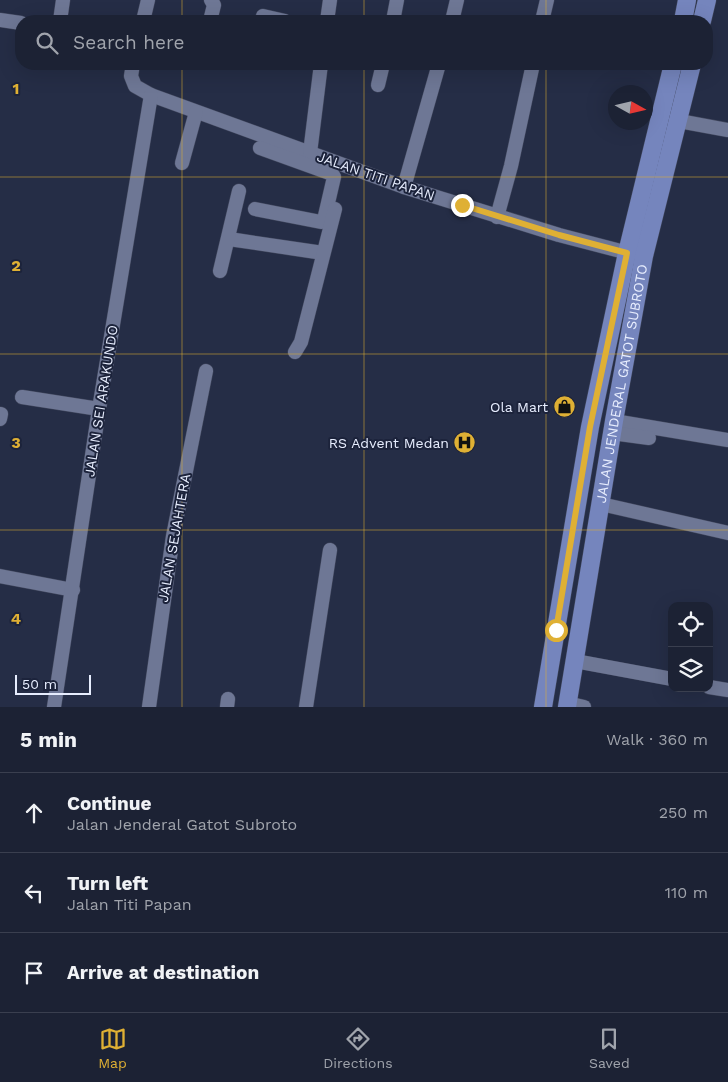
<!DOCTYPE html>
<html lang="en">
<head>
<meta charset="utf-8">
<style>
  body { margin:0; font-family:"Work Sans",sans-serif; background:#252a3c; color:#f1f3f6 }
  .controls { position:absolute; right:15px; bottom:15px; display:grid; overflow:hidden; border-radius:10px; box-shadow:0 5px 20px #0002 }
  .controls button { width:45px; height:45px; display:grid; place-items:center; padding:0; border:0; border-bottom:1px solid #3a3f4f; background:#1c2234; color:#f1f3f6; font:25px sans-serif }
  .compass { position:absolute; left:608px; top:85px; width:45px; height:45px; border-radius:50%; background:#1c2234; box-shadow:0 5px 20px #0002; rotate:98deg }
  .scale { position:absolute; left:15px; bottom:12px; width:76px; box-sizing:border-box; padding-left:5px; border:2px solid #e7edfe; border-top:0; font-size:14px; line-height:18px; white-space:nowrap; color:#e7edfe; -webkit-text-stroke:4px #1c233b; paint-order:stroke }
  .stop { position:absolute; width:15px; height:15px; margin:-11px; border:4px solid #dfb034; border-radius:50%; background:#fff }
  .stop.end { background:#dfb034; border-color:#fff; box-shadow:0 1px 5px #0008 }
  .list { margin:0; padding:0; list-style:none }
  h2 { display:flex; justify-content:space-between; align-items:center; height:65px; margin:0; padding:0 20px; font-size:21px }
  h2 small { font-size:16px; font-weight:400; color:#a0a4ac }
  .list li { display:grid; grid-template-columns:32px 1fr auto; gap:15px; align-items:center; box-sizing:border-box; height:80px; padding:0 20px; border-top:1px solid #3a3f4f }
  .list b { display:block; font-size:19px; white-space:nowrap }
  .list p { margin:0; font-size:16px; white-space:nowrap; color:#a0a4ac }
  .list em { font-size:16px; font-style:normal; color:#a0a4ac }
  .icon { flex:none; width:28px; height:28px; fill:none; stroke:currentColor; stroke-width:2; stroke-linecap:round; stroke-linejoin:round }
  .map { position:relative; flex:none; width:728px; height:707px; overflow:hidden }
  .search { position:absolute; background:#1c2234; box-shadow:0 5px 20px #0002; left:15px; right:15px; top:15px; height:55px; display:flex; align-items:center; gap:12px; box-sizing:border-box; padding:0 18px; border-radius:20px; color:#a0a4ac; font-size:19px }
  .sheet { height:305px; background:#1c2234 }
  nav { display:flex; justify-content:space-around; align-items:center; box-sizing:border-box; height:70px; border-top:1px solid #3a3f4f; background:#1c2234; font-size:14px; color:#a0a4ac }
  nav a { display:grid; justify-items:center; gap:2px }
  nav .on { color:#dfb034 }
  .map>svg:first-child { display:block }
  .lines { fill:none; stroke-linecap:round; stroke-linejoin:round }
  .minor-casing { stroke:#42485e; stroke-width:15 }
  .major-casing { stroke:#42485e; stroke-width:19 }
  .minor { stroke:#6e7795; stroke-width:14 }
  .major { stroke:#7585bd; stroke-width:18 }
  .route { stroke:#dfb034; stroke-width:6 }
  .grid { fill:none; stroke:#dfb034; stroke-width:1; stroke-opacity:0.55 }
  .labels { text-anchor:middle; stroke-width:4; stroke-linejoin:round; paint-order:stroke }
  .street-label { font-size:14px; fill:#e7edfe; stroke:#1c233b }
  .poi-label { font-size:14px; fill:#e7edfe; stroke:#1c233b; text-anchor:end }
  .grid-label { font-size:16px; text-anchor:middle; font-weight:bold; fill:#dfb034; stroke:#1c233b; stroke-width:4; stroke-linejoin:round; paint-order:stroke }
</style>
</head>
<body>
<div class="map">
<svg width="728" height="707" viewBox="0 0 728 707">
  <rect width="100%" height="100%" fill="#252d46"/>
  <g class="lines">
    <defs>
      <g id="minor">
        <path d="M263,16L285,21"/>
        <path d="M0,20L21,23"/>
        <path d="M60,21L63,0"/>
        <path d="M143,21L148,0"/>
        <path d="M210,21L214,5L211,0"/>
        <path d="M327,21L330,0"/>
        <path d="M393,21L397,0"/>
        <path d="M452,21L457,0"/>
        <path d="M542,21L547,0"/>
        <path d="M133,64L131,76L135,86L151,95L404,187L559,235L636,255"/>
        <path d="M378,85L383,64"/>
        <path d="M679,121L728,130"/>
        <path d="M310,153L321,64"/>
        <path d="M182,163L196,112"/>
        <path d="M404,187L439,64"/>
        <path d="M255,209L321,222L324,220L334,177L332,174L260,148"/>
        <path d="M497,217L511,166L533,64"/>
        <path d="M229,239L323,253"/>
        <path d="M220,271L239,191"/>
        <path d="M295,352L301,342L335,209"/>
        <path d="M22,397L99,409"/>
        <path d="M0,419L1,414"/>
        <path d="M614,421L728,440"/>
        <path d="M612,433L649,438"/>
        <path d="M601,504L728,533"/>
        <path d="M0,576L73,590"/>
        <path d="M575,661L672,679"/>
        <path d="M709,687L728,690"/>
        <path d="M567,703L584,707"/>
        <path d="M54,707L99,409L151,95"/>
        <path d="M149,707L173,536L206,371"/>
        <path d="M227,707L228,699"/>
        <path d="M306,707L330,550"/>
      </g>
      <g id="major">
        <path d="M683,21L687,0"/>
        <path d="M702,21L707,0"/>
        <path d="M543,707L590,427L627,253L673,64"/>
        <path id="s1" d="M567,707L614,421L644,256L692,64"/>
      </g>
    </defs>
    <use href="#minor" class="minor-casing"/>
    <use href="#major" class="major-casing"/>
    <use href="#minor" class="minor"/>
    <use href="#major" class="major"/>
  </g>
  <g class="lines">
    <path class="route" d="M462,205L559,235L627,253L590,427L556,630"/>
  </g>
  <path class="grid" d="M182,0V21M364,0V21M546,0V21M182,64V707M364,64V707M546,64V707M0,177H728M0,354H728M0,530H728"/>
  <defs>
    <symbol id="shop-disc" viewBox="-11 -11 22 22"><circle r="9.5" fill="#dfb034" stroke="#1c233b"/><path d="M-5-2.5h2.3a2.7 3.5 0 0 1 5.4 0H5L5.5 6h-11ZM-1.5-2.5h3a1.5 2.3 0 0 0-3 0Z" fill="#111"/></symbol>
    <symbol id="hospital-disc" viewBox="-11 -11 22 22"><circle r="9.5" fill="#dfb034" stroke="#1c233b"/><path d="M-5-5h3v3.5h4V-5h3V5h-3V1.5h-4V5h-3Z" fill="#111"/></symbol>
  </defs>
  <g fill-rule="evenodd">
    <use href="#shop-disc" x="552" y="394" width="25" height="25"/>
    <use href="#hospital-disc" x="452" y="430" width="25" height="25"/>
  </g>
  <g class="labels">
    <g class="street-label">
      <text transform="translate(376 176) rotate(19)" y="5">JALAN TITI PAPAN</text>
      <text dy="5" stroke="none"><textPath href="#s1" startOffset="328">JALAN JENDERAL GATOT SUBROTO</textPath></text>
      <text transform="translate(101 401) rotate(-81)" y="5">JALAN SEI ARAKUNDO</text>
      <text transform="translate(174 538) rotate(-80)" y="5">JALAN SEJAHTERA</text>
    </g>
    <g class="poi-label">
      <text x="548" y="412">Ola Mart</text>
      <text x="449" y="448">RS Advent Medan</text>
    </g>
  </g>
  <g class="grid-label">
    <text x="16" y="94">1</text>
    <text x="16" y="271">2</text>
    <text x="16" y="448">3</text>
    <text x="16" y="624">4</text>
  </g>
</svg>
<div class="controls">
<button><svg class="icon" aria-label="locate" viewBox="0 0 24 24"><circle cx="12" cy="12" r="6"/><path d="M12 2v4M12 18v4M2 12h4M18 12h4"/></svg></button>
<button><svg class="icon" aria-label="layers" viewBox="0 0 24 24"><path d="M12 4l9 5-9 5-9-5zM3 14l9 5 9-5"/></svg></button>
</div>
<svg class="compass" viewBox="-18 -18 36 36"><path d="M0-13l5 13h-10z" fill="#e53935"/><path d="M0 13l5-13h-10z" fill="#a0a4ac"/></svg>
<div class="scale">50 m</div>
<div class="stop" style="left:556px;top:630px"></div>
<div class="stop end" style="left:462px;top:205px"></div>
<div class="search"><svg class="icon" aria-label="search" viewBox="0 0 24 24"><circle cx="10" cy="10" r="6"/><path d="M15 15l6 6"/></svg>Search here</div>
</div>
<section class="sheet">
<h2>5 min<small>Walk · 360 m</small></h2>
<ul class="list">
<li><svg class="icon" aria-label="ahead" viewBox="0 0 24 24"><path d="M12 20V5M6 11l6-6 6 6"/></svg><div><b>Continue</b><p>Jalan Jenderal Gatot Subroto</p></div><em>250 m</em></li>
<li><svg class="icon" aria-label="left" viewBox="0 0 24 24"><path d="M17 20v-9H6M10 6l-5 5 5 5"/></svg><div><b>Turn left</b><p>Jalan Titi Papan</p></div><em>110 m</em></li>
<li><svg class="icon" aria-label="arrive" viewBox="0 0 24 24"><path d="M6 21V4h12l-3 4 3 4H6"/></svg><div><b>Arrive at destination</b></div></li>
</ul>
</section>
<nav>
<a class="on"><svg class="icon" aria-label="map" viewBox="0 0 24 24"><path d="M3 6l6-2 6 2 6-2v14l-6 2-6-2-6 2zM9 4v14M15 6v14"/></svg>Map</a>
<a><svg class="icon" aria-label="directions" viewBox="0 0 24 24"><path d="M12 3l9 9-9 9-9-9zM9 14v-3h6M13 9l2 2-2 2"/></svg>Directions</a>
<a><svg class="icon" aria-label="saved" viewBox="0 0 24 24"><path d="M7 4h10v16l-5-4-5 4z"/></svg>Saved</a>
</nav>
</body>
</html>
